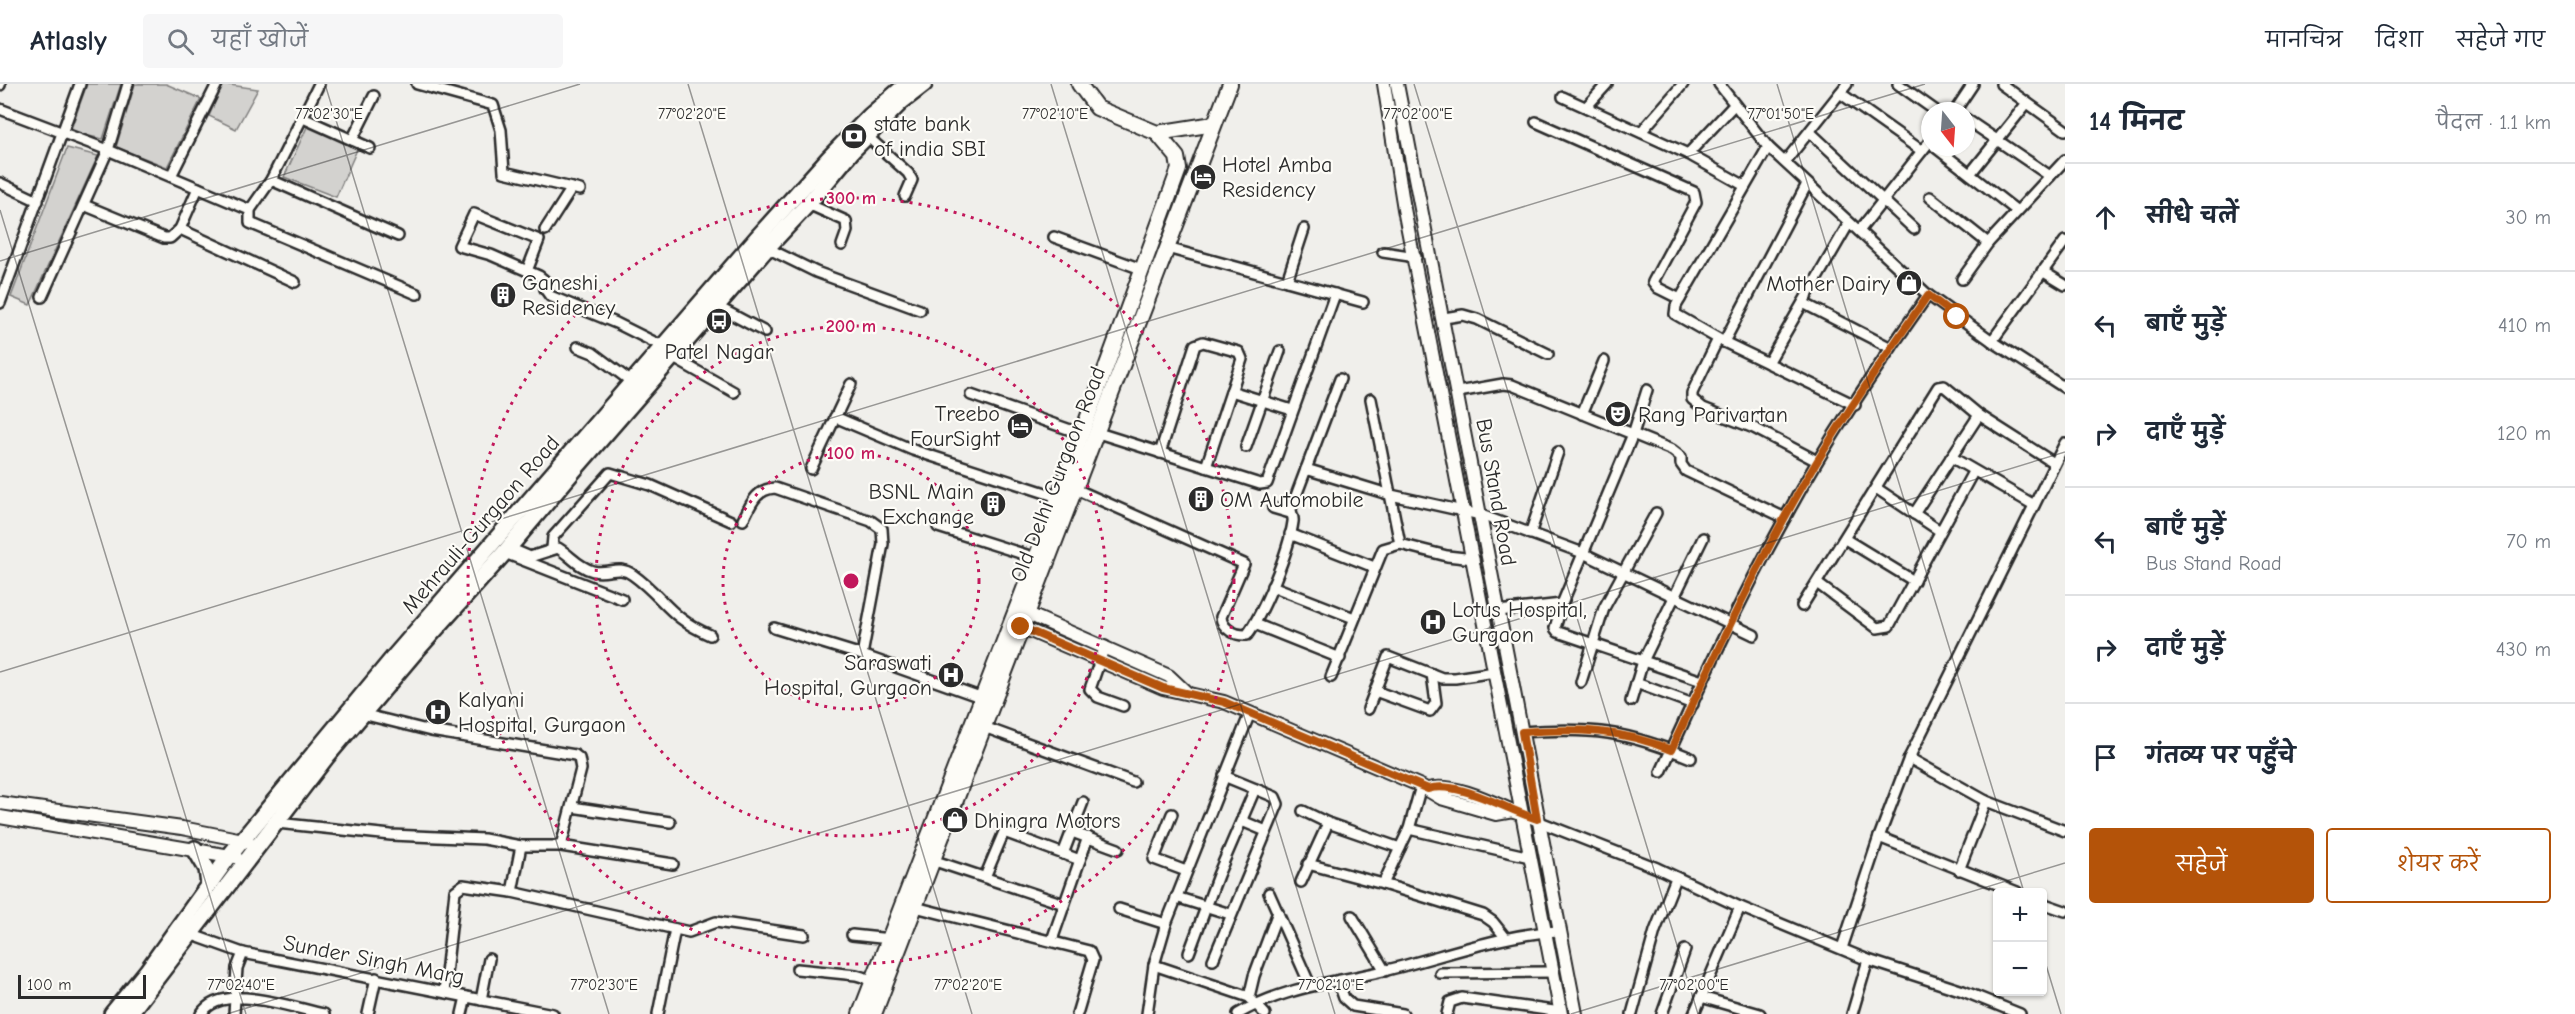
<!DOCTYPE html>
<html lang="hi">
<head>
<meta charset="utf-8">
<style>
  body { margin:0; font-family:"Comic Neue","Playpen Sans Deva",sans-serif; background:#f6f6f7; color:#1f2937 }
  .controls { position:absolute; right:18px; bottom:18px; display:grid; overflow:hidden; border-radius:6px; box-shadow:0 2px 4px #0004 }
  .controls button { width:54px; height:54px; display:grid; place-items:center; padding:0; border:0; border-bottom:2px solid #e0e1e3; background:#fff; color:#1f2937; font:30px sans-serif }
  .compass { position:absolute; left:1921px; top:18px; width:54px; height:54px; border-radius:50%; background:#fff; box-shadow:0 2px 4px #0004; rotate:163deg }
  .scale { position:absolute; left:18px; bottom:15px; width:128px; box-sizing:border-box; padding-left:6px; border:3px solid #2b2b2b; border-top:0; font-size:16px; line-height:21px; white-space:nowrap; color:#2b2b2b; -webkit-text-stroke:4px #fdfcf7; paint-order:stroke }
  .stop { position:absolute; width:18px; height:18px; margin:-14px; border:4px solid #b45309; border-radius:50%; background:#fff }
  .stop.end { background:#b45309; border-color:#fff; box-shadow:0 2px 6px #0008 }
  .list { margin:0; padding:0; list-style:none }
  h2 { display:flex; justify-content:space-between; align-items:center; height:78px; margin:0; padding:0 24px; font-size:26px }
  h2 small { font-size:20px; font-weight:400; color:#747a83 }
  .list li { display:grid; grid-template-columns:39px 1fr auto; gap:18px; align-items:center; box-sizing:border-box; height:108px; padding:0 24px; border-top:2px solid #e0e1e3 }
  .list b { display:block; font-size:22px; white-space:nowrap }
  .list p { margin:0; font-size:20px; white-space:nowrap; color:#747a83 }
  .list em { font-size:20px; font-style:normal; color:#747a83 }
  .actions { display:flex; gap:12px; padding:18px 24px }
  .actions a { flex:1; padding:14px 0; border:2px solid #b45309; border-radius:6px; text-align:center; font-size:21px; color:#b45309 }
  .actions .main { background:#b45309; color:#fff }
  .icon { flex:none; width:33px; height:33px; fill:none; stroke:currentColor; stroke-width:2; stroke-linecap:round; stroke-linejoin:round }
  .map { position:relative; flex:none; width:2065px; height:930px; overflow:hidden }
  header { display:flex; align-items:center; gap:36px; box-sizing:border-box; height:84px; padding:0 30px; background:#fff; border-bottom:2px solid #e0e1e3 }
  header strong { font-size:28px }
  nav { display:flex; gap:33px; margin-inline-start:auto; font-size:21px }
  .search { width:420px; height:54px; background:#f6f6f7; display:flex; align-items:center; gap:15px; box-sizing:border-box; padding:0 21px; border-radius:6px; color:#747a83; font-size:22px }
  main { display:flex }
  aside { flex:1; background:#fff }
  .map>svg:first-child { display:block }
  .green { fill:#d3d2cf; stroke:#7f7e7d; stroke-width:1.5 }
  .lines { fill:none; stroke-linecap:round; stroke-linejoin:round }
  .minor-casing { stroke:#2b2b2b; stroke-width:14 }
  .tertiary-casing { stroke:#2b2b2b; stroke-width:16 }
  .secondary-casing { stroke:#2b2b2b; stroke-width:18 }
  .primary-casing { stroke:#2b2b2b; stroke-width:20 }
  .minor { stroke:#fdfcf7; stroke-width:9 }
  .tertiary { stroke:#fdfcf7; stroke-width:12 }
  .secondary { stroke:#fdfcf7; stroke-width:14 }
  .primary { stroke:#fdfcf7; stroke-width:15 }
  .route { stroke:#b45309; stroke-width:8 }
  .ticks { fill:none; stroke:#2b2b2b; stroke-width:1.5; stroke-opacity:0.45 }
  .ring { fill:none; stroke:#c2185b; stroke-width:3; stroke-dasharray:3 6 }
  .labels { text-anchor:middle; stroke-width:4.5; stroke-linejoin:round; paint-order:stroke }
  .poi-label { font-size:22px; fill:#2b2b2b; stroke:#fdfcf7; text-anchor:start }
  .street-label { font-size:22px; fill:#2b2b2b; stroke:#fdfcf7 }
  .ticks-label { font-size:15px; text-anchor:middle; fill:#2b2b2b; stroke:#fdfcf7; stroke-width:4.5; stroke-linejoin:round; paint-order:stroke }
  .centre { fill:#c2185b; stroke:#fdfcf7; stroke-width:3 }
  .ring-label { font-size:18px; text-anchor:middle; font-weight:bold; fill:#c2185b; stroke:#fdfcf7; stroke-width:4.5; stroke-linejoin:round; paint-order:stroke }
</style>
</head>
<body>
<header>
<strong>Atlasly</strong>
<div class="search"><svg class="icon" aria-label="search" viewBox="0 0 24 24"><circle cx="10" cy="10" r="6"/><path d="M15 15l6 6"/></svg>यहाँ खोजें</div>
<nav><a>मानचित्र</a><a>दिशा</a><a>सहेजे गए</a></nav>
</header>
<main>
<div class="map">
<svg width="2065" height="930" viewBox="0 0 2065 930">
  <rect width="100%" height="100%" fill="#f0efeb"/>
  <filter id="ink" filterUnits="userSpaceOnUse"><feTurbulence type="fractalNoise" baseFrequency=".0167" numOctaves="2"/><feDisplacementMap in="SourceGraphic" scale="12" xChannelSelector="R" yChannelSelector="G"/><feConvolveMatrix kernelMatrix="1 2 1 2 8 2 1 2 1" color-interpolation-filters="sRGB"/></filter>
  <g filter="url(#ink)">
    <g class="green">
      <path d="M87,0H121L103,55L70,48Z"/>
      <path d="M135,0H166L201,15L167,83L116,63Z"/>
      <path d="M223,0L258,5L236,45L209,32Z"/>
      <path d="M308,41L359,61L336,113L284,93Z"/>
      <path d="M67,64L98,72L30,221L11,213Z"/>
    </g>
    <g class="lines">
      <defs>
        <g id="minor">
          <path d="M319,0L271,96L250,126V139L417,210"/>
          <path d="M417,0L493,21L501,46L504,88L580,106"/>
          <path d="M1719,0L1768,63L1928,211L1992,257L2065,304"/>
          <path d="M1898,0L1936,27"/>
          <path d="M2001,0L2065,46"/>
          <path d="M0,1V0"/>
          <path d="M1840,9L1922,67"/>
          <path d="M1563,13L1688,70L1745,102"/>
          <path d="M1587,22L1607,0"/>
          <path d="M0,25L108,66L250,126"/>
          <path d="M1955,27L1973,0"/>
          <path d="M303,34L370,64"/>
          <path d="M1966,35L2050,92"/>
          <path d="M1536,38L1694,108L1696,118L1653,198L1658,204L1680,215"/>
          <path d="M1641,48L1683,0"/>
          <path d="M1810,48L1914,145"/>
          <path d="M867,52L908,89L912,96L905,112"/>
          <path d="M352,56L374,12"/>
          <path d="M1768,63L1676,222L1675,230L1724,258L1855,321"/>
          <path d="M1935,63L2017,127"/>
          <path d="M1688,70L1734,21"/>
          <path d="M1785,78L1847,0"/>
          <path d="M1970,90L2027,19"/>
          <path d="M171,92L217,0"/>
          <path d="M271,96L398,152"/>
          <path d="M0,99L38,117"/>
          <path d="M1930,113L1988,159"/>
          <path d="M808,120L846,137L847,147L842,161"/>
          <path d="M84,121L164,154H170L180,145L198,104"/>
          <path d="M180,145L295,198"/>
          <path d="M545,146L572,104"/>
          <path d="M1859,147L1930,57"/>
          <path d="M1054,153L1144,186"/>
          <path d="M767,164L816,188L920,226"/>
          <path d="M1167,164L1363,218"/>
          <path d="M1383,168L1416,173"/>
          <path d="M527,187L539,156L474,130L459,162L491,171L539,192L544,196L545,205L550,212L616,239L664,263"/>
          <path d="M2042,187L2065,201"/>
          <path d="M1962,195L1988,159L2065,76"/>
          <path d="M1287,197L1304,145"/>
          <path d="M42,213L108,66L128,0"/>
          <path d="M0,219L80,0"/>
          <path d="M1803,219L1891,264"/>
          <path d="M716,222L765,248"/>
          <path d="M1444,234L1463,231L1477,235L1548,270"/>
          <path d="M1718,255L1692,309V315L1703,324L1754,344L1817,377"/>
          <path d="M1992,257L2065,157"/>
          <path d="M1724,258L1807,100"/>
          <path d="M578,263L593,269L633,299"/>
          <path d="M672,273L734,308"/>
          <path d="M1768,279L1849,139"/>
          <path d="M1647,306L1633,350L1562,520L1555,544L1558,548L1702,597"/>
          <path d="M1231,307L1292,326"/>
          <path d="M1458,308L1503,300L1512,301L1672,366L1681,373V380L1686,387L1785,434"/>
          <path d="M971,311L1082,350"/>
          <path d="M1371,315L1400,460"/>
          <path d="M1582,330L1604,277"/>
          <path d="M835,333L913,366L1058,413"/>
          <path d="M1095,348L1260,400L1267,399L1335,210"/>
          <path d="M1246,363L1280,267"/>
          <path d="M1160,369L1195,261L1203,258L1239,268L1242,275L1206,383"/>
          <path d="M1951,373L2034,421"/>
          <path d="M811,385L851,300"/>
          <path d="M1306,385L1391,411L1481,431L1583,469L1754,551"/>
          <path d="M1071,403L1244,480L1221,533C1222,545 1236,552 1247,551C1264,528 1289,467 1293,438C1294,433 1291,430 1291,425L1340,295"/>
          <path d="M1876,404L1940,447"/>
          <path d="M1273,424L1290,429"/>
          <path d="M1914,430L1979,331"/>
          <path d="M743,436C751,420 756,405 775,404L871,437L882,445L883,460L862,571"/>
          <path d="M938,443L1036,474"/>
          <path d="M1290,450L1374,483"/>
          <path d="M1530,450L1558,368"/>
          <path d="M1845,455L1914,497"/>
          <path d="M509,464L530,473L558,464C570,471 578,483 593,487C608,491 618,480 633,491C664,513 669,534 710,551"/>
          <path d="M552,464L553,453L610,389L650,401L731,437"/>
          <path d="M510,471L622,515"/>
          <path d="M1818,500L1877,544L1889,542L1973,388"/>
          <path d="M1272,502L1354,534"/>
          <path d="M1802,522L1938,303L1944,302L1979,331L2054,379"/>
          <path d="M1498,527L1562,520"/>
          <path d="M1255,540L1340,574"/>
          <path d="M774,544L862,571L983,614"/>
          <path d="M1105,562L1090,605L1098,613L1123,622"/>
          <path d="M1331,593L1383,465L1400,460L1447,472L1474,475"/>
          <path d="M1581,598L1604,524L1656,429"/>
          <path d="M1636,599L1693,620"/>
          <path d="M1375,607L1430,627L1436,619L1432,590"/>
          <path d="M1631,617L1643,577L1703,454"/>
          <path d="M1368,625L1388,573L1442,594H1455L1495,588"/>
          <path d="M362,630L431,647L575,671L579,674L581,685L561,762"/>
          <path d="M984,643L1133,698"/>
          <path d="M1522,648C1592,643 1625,647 1691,674"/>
          <path d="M1909,674L1986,717L2065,747"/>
          <path d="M1661,688C1700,602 1739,517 1785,434C1827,356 1877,283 1928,211"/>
          <path d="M572,723L670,738"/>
          <path d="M1303,727L1328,739L1400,764"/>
          <path d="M1172,730L1154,775L1186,787"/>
          <path d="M1522,731L1657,784L1740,823L1868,876L1963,907L2020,930"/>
          <path d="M1242,737L1266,747"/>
          <path d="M277,739L391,751L484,755L521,762H561L673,780"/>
          <path d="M1409,745L1530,773"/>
          <path d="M1072,748L1118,765"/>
          <path d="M1879,753L2017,808"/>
          <path d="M1063,770L1083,718"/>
          <path d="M929,775L1064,820"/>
          <path d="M1308,780L1383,800L1483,831L1493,838L1505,853"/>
          <path d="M1959,786L1986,717"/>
          <path d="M985,793L1004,748L1080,776"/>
          <path d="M1301,798L1328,739"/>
          <path d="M1383,800L1409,745L1421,702"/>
          <path d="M512,808L521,762"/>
          <path d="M1269,809L1310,901"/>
          <path d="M1176,813L1230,830"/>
          <path d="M2042,819L2065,827"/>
          <path d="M915,823L1089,867L1093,876L1077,930"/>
          <path d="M1119,825L1166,840"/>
          <path d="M1352,832L1385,887"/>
          <path d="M187,849L243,869L553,930"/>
          <path d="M852,851L890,855"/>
          <path d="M1052,856L1088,753"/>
          <path d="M1842,864L1879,753L1909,674L2065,359"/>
          <path d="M1189,869L1218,791L1255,705"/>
          <path d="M1213,876L1278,720L1275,713L1224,692"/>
          <path d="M1154,881L1249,913L1265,930"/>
          <path d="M797,885L856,891L873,896"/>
          <path d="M1440,889L1553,888"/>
          <path d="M1338,897L1344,914L1353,922L1403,930"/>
          <path d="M444,908L455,807L463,801L512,808L689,848L716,838L804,851"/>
          <path d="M1249,913L1254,892L1278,828"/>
          <path d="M1701,913L1760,930"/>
          <path d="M481,916L489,875"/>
          <path d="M201,930C222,897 293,924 324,930"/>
          <path d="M234,930L237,884L243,869"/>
          <path d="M368,930L376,894"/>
          <path d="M462,930L466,913"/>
          <path d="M658,930L675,845"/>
          <path d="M1147,930L1154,881L1166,840L1250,629"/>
          <path d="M1238,930C1283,903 1334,899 1383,887C1442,873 1498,851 1558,847"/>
          <path d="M1447,930L1450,918L1462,914L1561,928"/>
          <path d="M1632,930L1655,847L1676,794"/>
          <path d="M1662,930L1685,866"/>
          <path d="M1694,930L1740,823"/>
          <path d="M1852,930L1868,876"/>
        </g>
        <g id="tertiary">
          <path d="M1384,0L1404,125L1561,930"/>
          <path d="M1397,0L1576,930"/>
          <path d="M1026,529L1169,592L1186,608"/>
          <path d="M1021,543L1163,604L1224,618L1421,702L1441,714L1496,730L1513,727"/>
          <path d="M1428,705C1453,698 1494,719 1517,729"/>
          <path d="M0,719L182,744L248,757"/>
          <path d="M0,733L236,773"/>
        </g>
        <g id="secondary">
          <path d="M1079,0L1097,24L1157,49L1214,40"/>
          <path d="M860,930L1036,474L1179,85L1177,73L1157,49"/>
          <path d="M874,930L1230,0"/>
        </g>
        <g id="primary">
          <path d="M195,765L207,785L209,801"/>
          <path d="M112,930L147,887L230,771L393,574L757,154L829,74L870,32L907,0"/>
          <path d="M129,930L327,672L415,568L505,468L574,386L767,164L808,120L852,67L902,17L924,0"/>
        </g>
      </defs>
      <use href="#minor" class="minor-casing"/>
      <use href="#tertiary" class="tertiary-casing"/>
      <use href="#secondary" class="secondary-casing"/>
      <use href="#primary" class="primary-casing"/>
      <use href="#minor" class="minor"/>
      <use href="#tertiary" class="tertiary"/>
      <use href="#secondary" class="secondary"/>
      <use href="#primary" class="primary"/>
    </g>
  </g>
  <g class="lines" filter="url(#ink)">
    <path class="route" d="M1021,543L1163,604L1224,618L1428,705C1458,696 1507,726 1537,735L1522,648C1574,644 1622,645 1671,666C1708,588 1743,509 1785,433C1827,356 1878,283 1928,211L1957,233"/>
  </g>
  <path class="ticks" d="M325,0L609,930M688,0L972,930M1051,0L1335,930M1414,0L1698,930M1777,0L2024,808M0,126L246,930M0,177L580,0M0,588L1925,0M2042,868L2061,930M227,930L2065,368M1571,930L2065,779"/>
  <g class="ring">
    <circle cx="851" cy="497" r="128"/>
    <circle cx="851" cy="497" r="255"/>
    <circle cx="851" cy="497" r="383"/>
  </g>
  <defs>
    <symbol id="bank-disc" viewBox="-11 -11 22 22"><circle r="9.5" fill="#2b2b2b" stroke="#fdfcf7"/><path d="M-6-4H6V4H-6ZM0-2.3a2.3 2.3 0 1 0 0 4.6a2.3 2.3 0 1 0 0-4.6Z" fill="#fff"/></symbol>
    <symbol id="hotel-disc" viewBox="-11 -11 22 22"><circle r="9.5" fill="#2b2b2b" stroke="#fdfcf7"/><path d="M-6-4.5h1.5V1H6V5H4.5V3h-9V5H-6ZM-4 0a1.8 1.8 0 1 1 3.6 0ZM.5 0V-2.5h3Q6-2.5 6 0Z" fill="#fff"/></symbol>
    <symbol id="shop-disc" viewBox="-11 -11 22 22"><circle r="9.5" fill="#2b2b2b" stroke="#fdfcf7"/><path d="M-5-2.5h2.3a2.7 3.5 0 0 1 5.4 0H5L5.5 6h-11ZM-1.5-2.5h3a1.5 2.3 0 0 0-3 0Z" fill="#fff"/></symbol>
    <symbol id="building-disc" viewBox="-11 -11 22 22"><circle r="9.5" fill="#2b2b2b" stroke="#fdfcf7"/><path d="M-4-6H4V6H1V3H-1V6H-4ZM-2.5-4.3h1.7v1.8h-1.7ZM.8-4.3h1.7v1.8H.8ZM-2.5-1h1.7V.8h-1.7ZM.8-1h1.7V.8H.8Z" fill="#fff"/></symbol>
    <symbol id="bus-disc" viewBox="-11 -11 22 22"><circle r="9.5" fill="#2b2b2b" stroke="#fdfcf7"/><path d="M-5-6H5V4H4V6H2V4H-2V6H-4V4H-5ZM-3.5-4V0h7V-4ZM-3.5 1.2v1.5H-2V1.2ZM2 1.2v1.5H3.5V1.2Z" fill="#fff"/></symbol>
    <symbol id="theatre-disc" viewBox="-11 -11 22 22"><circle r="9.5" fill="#2b2b2b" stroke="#fdfcf7"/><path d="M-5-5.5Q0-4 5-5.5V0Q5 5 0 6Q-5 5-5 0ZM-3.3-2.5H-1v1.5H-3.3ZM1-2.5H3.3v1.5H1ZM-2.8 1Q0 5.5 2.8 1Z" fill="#fff"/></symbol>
    <symbol id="hospital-disc" viewBox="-11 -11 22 22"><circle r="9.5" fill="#2b2b2b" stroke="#fdfcf7"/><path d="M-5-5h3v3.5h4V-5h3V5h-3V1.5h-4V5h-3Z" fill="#fff"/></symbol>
  </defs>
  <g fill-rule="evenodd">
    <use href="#bank-disc" x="839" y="37" width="30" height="30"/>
    <use href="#hotel-disc" x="1188" y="78" width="30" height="30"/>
    <use href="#shop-disc" x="1894" y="184" width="30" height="30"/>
    <use href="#building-disc" x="488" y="196" width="30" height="30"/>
    <use href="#bus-disc" x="704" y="222" width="30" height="30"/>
    <use href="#theatre-disc" x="1603" y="315" width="30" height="30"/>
    <use href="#hotel-disc" x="1005" y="327" width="30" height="30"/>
    <use href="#building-disc" x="1186" y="400" width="30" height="30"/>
    <use href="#building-disc" x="978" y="405" width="30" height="30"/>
    <use href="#hospital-disc" x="1418" y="523" width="30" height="30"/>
    <use href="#hospital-disc" x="936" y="576" width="30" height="30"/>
    <use href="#hospital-disc" x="423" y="613" width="30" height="30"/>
    <use href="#shop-disc" x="940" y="721" width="30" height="30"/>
  </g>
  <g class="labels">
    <g class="poi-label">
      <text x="874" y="47">state bank<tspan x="874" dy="25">of india SBI</tspan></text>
      <text x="1222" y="88">Hotel Amba<tspan x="1222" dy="25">Residency</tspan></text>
      <text x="522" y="206">Ganeshi<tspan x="522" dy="25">Residency</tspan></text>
      <text x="1890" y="207" text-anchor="end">Mother Dairy</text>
      <text x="719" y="275" text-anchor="middle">Patel Nagar</text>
      <text x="1000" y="337" text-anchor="end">Treebo<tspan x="1000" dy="25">FourSight</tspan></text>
      <text x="1638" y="338">Rang Parivartan</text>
      <text x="974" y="415" text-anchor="end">BSNL Main<tspan x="974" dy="25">Exchange</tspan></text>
      <text x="1220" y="423">OM Automobile</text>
      <text x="1452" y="533">Lotus Hospital,<tspan x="1452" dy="25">Gurgaon</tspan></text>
      <text x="932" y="586" text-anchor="end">Saraswati<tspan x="932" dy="25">Hospital, Gurgaon</tspan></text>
      <text x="458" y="623">Kalyani<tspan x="458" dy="25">Hospital, Gurgaon</tspan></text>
      <text x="974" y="744">Dhingra Motors</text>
    </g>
    <g class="street-label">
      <text transform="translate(1057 390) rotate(-69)" y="8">Old Delhi Gurgaon Road</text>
      <text transform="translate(1497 408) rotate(80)" y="8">Bus Stand Road</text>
      <text transform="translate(480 440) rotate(-49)" y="8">Mehrauli-Gurgaon Road</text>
      <text transform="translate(374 875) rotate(11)" y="8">Sunder Singh Marg</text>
    </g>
  </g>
  <g class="ticks-label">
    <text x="329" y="35">77°02'30"E</text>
    <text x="692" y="35">77°02'20"E</text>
    <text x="1055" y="35">77°02'10"E</text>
    <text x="1418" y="35">77°02'00"E</text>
    <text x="1781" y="35">77°01'50"E</text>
    <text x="241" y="906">77°02'40"E</text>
    <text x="604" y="906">77°02'30"E</text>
    <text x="968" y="906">77°02'20"E</text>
    <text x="1331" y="906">77°02'10"E</text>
    <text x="1694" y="906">77°02'00"E</text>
  </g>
  <circle cx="851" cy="497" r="9" class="centre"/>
  <g class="ring-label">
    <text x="851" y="120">300 m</text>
    <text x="851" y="248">200 m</text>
    <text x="851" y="375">100 m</text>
  </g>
</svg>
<div class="controls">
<button>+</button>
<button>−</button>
</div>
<svg class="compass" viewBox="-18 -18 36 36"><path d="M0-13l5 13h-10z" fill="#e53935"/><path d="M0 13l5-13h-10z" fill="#747a83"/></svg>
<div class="scale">100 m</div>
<div class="stop" style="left:1957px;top:233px"></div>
<div class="stop end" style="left:1021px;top:543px"></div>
</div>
<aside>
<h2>14 मिनट<small>पैदल · 1.1 km</small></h2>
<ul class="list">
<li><svg class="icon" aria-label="ahead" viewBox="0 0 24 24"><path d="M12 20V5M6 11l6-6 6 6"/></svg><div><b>सीधे चलें</b></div><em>30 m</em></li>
<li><svg class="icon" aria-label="left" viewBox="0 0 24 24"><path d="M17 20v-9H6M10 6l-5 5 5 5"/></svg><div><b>बाएँ मुड़ें</b></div><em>410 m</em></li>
<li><svg class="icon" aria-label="right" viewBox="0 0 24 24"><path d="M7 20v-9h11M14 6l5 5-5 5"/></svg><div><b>दाएँ मुड़ें</b></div><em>120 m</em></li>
<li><svg class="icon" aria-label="left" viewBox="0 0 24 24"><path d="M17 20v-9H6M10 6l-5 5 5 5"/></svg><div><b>बाएँ मुड़ें</b><p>Bus Stand Road</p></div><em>70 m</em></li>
<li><svg class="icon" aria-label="right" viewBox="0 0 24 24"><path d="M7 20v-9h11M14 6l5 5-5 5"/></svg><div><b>दाएँ मुड़ें</b></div><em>430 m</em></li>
<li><svg class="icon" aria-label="arrive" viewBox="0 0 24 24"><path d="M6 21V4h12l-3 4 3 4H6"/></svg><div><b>गंतव्य पर पहुँचे</b></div></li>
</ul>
<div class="actions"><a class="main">सहेजें</a><a>शेयर करें</a></div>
</aside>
</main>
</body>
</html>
